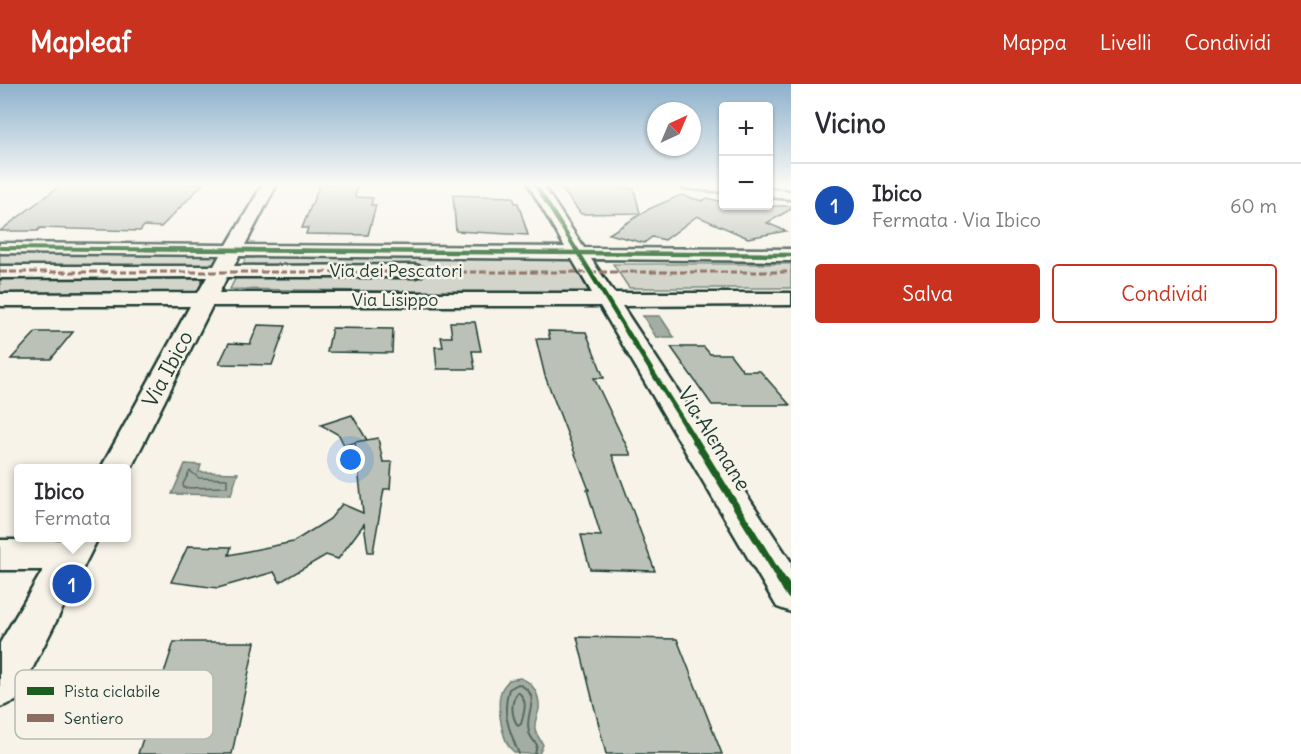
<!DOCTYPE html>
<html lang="it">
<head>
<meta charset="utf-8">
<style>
  body { margin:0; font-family:Delius,sans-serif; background:#f7f7f7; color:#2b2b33 }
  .controls { position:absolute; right:18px; top:18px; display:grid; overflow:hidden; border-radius:6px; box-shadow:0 2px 4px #0004 }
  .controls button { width:54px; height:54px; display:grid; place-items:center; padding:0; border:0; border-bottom:2px solid #e1e1e2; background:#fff; color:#2b2b33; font:30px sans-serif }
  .compass { position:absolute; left:647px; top:18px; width:54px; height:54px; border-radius:50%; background:#fff; box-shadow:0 2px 4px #0004; rotate:44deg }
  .you { position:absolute; left:351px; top:376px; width:21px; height:21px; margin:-15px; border:4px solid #fff; border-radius:50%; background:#1a73e8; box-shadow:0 0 0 9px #1a73e833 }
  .badge { display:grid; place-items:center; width:39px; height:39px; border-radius:50%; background:#c8321e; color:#fff; font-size:20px; font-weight:700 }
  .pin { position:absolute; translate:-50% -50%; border:3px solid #fff; box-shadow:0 2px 6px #0006 }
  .popup { position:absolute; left:14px; top:380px; width:117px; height:78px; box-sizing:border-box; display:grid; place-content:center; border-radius:6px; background:#fff; filter:drop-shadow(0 2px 4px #0005); font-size:20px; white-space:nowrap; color:#7c7c81 }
  .popup b { font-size:22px; color:#2b2b33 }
  .popup::after { content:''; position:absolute; left:50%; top:100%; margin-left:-12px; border:12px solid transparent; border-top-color:#fff }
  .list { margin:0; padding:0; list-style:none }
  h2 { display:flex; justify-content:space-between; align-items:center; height:78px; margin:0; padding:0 24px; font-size:26px }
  h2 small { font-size:20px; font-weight:400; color:#7c7c81 }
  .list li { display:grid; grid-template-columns:39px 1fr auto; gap:18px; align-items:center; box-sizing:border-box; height:84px; padding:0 24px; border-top:2px solid #e1e1e2 }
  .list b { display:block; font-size:22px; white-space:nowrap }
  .list p { margin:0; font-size:20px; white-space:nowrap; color:#7c7c81 }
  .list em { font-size:20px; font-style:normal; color:#7c7c81 }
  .actions { display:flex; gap:12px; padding:18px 24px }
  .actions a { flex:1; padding:14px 0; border:2px solid #c8321e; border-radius:6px; text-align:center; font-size:21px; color:#c8321e }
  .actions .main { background:#c8321e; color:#fff }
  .map { position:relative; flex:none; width:791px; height:670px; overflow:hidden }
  header { display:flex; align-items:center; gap:36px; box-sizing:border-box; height:84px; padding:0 30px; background:#c8321e; color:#fff }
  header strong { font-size:28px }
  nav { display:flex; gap:33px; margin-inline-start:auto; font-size:21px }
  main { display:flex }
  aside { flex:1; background:#fff }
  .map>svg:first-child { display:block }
  .green { fill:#d3d5ca; stroke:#79897f; stroke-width:1.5 }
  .water { fill:#a4ada3; stroke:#6f8077; stroke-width:1.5 }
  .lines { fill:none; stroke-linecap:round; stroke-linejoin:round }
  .shore-far1 { stroke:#546a60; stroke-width:1.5 }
  .shore { stroke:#546a60; stroke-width:2 }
  .building { fill:#bbc1b6; stroke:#1f3d34; stroke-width:1.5 }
  .minor-casing { stroke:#1f3d34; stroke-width:5 }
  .minor { fill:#f7f3e8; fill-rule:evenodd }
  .quiet { stroke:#8d6e63; stroke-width:3; stroke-dasharray:7 3; stroke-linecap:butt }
  .cycleway-far4-casing { stroke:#f7f3e8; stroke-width:6 }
  .cycleway-far3-casing { stroke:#f7f3e8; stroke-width:8 }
  .cycleway-far2-casing { stroke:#f7f3e8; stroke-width:9 }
  .cycleway-far1-casing { stroke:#f7f3e8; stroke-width:10 }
  .cycleway-casing { stroke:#f7f3e8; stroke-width:13 }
  .cycleway-far4 { stroke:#1b5e20; stroke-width:4 }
  .cycleway-far3 { stroke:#1b5e20; stroke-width:4.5 }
  .cycleway-far2 { stroke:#1b5e20; stroke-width:5 }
  .cycleway-far1 { stroke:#1b5e20; stroke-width:7 }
  .cycleway { stroke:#1b5e20; stroke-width:9 }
  .labels { text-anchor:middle; stroke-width:5; stroke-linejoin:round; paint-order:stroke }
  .far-street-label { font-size:18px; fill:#1f3d34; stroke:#f7f3e8 }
  .street-label { font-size:21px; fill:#1f3d34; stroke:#f7f3e8 }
  .key { fill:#f7f3e8; stroke:#b6bcb2; stroke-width:1.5 }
  .key-label { font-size:16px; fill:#1f3d34 }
</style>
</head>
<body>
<header>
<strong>Mapleaf</strong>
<nav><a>Mappa</a><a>Livelli</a><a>Condividi</a></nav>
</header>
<main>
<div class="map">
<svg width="791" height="670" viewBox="0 0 791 670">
  <rect width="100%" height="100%" fill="#f7f3e8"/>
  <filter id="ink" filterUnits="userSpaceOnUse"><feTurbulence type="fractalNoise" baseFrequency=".0167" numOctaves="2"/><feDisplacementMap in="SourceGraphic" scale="12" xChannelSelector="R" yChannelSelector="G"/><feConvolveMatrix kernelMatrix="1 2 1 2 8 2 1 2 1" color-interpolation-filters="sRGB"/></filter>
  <g filter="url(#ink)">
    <g class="green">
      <path d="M0,167H222L198,209H0Z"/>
      <path d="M249,168L570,172L590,210L230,205Z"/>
      <path d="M613,180H791V204H629Z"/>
    </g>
    <g class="water">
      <path d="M643,232H660L674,253H656Z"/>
      <path d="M185,380L201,381L199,388L238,389L231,411L172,410Z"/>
      <path d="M520,594C533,598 540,611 539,625C538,631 534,637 535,644C535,650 541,656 543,661L539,670C533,670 522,670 516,669C502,663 496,620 501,608C502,603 506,600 509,596Z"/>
    </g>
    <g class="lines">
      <path class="shore-far1" d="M190,387L199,394L227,395V403L184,404L183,400Z"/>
      <g class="shore">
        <path d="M518,608C529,617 524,628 521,640L518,642C511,631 510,618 518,608Z"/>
        <path d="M519,670C510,648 501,629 509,605L518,600C545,612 523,628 529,648C530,653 534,657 537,661L535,670"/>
      </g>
    </g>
    <g class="building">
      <path d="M62,100H203L161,143L144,142L140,147L40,144L37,147H0Z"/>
      <path d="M320,100H358L355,113L373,114L371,121H376L368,151L306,150L308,144H302Z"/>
      <path d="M558,100H599L634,105L640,129L581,130Z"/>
      <path d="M453,111L513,113L515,119H518L528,151L456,147Z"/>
      <path d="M681,111L702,117L707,114L723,118V122H791V125L767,139L786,147L748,154L697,132L665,156L652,153L644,159L609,150L649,125Z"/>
      <path d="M450,238H475L481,267H472L475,285H437L435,263H443L441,253H452Z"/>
      <path d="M258,241L286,242L272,281L219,280L229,259L250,260Z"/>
      <path d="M332,244L393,245L392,269L327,268Z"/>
      <path d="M548,247L586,248L604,294H594L631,371H612L655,487L590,485L581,451L601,452L587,406H589L545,292L536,255H550Z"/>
      <path d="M36,248H73L51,275H11Z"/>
      <path d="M671,263H704L710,270H730L743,287H760L790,321H712Z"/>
      <path d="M352,331L367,356L344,361L339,351L321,341Z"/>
      <path d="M378,354L383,378H392L390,405H384L373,468H368L364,440L338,475L326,471L280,498L274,488L218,504L171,498L188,462L231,463L229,471L293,458L330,435L342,420L363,429L355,358Z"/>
      <path d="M577,553L677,555L722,670H606Z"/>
      <path d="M174,558H255L232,670H138Z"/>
    </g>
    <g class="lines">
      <defs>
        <g id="minor">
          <path d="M263,100H277L245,161L565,163L528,100H542L584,164L791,165V177L591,175L614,209H791V221L622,222L791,478V528L777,523L600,222H212L127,392L126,384H101L190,222H0V210L198,209L207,193L0,194V182H214L220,171L0,169V159L227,161ZM239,172L572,175L592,209H219L227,193H415L422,191L425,187L422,183L415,181L234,182Z"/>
          <path d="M676,100H724V108L683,104Z"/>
          <path d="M768,105L791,107V115L768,113Z"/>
          <path d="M62,454H98L16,617L0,623V559L43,486H0V456H60Z"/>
        </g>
      </defs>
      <use href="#minor" class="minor-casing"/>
      <use href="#minor" class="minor"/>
      <path class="quiet" d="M0,188H791"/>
      <defs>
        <g id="cycleway-far4">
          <path d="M535,100L577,167"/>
          <path d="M0,164L314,167"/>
        </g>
        <g id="cycleway-far3">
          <path d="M145,165L791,171"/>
          <path d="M576,165L629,251"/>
        </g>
        <path id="cycleway-far2" d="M628,249L696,358"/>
        <path id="cycleway-far1" d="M695,356L781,495"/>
        <path id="cycleway" d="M780,494L791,511"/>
      </defs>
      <use href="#cycleway-far4" class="cycleway-far4-casing"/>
      <use href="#cycleway-far3" class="cycleway-far3-casing"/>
      <use href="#cycleway-far2" class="cycleway-far2-casing"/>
      <use href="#cycleway-far1" class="cycleway-far1-casing"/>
      <use href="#cycleway" class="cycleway-casing"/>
      <use href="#cycleway-far4" class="cycleway-far4"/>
      <use href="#cycleway-far3" class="cycleway-far3"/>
      <use href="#cycleway-far2" class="cycleway-far2"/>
      <use href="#cycleway-far1" class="cycleway-far1"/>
      <use href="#cycleway" class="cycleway"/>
    </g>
  </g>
  <linearGradient id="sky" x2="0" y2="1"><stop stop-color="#8db1cc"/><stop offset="0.52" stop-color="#fbfaf5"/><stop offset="1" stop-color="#fbfaf5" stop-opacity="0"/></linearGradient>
  <rect width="791" height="194" fill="url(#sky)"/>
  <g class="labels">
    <g class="far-street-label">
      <text x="396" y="193">Via dei Pescatori</text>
      <text x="395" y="222">Via Lisippo</text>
    </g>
    <g class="street-label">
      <text transform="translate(168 285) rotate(-62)" y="7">Via Ibico</text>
      <text transform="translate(714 355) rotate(58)" y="7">Via Alcmane</text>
    </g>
  </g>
  <rect x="15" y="586" width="198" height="69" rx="9" class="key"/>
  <rect x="27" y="603" width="27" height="8" fill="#1b5e20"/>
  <rect x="27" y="630" width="27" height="8" fill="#8d6e63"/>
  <g class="key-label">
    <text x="64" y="613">Pista ciclabile</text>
    <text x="64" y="640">Sentiero</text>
  </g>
</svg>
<div class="controls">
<button>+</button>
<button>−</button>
</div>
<svg class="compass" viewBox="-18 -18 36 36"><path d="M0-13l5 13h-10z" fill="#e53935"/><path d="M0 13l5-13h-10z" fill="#7c7c81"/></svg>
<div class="you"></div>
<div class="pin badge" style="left:72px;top:500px;background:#1a4fb4">1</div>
<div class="popup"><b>Ibico</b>Fermata</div>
</div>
<aside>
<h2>Vicino<small></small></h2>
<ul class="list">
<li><span class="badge" style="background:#1a4fb4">1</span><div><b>Ibico</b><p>Fermata · Via Ibico</p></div><em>60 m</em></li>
</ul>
<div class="actions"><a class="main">Salva</a><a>Condividi</a></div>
</aside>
</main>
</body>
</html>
